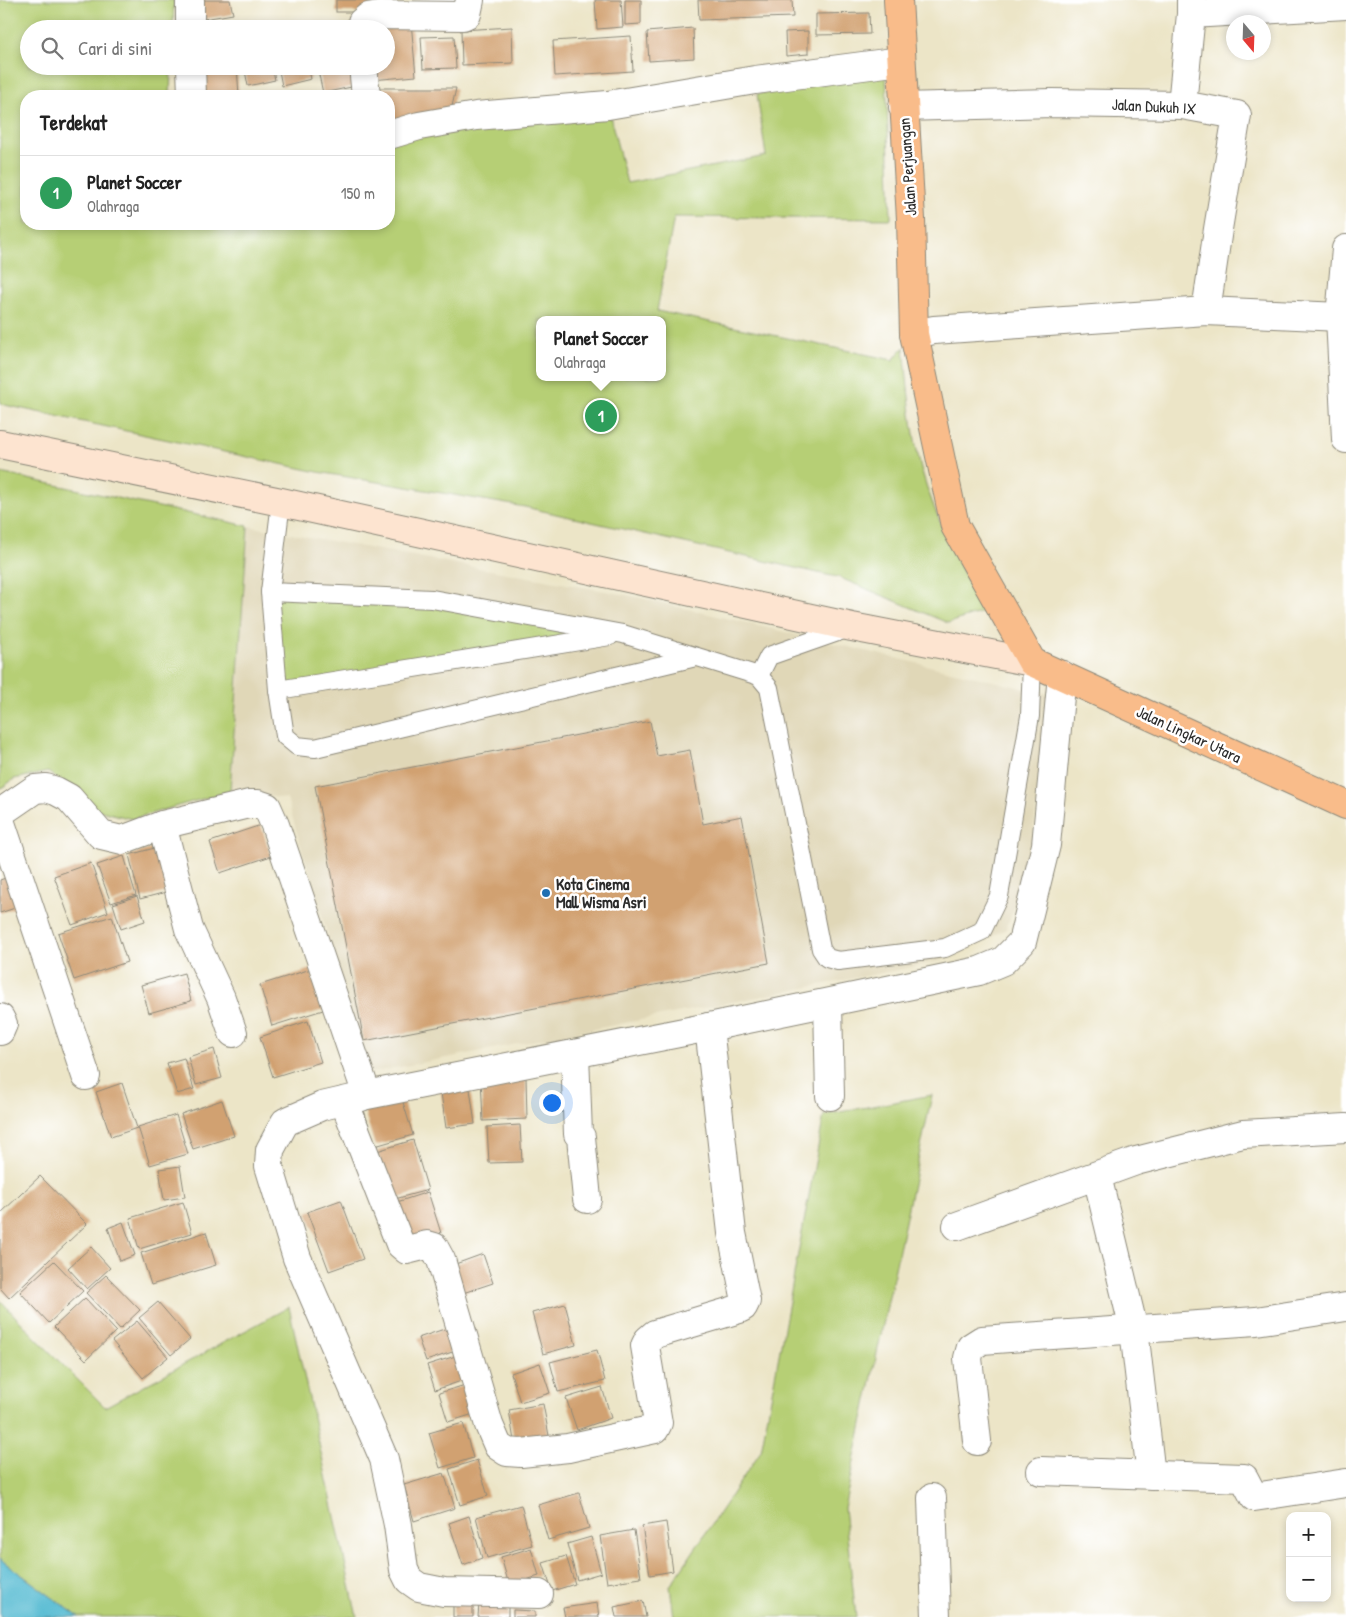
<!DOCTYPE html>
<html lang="id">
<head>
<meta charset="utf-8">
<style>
  body { margin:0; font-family:"Patrick Hand",sans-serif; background:#f6f6f6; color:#222 }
  .controls { position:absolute; right:15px; bottom:15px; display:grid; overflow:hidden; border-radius:10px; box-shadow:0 2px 8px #0003 }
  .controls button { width:45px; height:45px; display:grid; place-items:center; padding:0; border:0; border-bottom:1px solid #e0e0e0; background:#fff; color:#222; font:25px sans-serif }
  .compass { position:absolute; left:1226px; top:15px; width:45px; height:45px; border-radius:50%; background:#fff; box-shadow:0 2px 8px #0003; rotate:161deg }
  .you { position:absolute; left:551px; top:1102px; width:18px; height:18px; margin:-12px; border:4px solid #fff; border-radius:50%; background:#1a73e8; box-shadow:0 0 0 8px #1a73e833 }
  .badge { display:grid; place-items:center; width:32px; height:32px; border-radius:50%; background:#d93025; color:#fff; font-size:16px; font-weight:700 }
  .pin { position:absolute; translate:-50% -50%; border:2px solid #fff; box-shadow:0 1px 5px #0006 }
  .popup { position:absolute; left:536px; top:316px; width:130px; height:65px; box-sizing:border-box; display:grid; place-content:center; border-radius:10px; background:#fff; filter:drop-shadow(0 1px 4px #0005); font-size:16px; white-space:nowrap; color:#767676 }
  .popup b { font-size:19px; color:#222 }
  .popup::after { content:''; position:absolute; left:50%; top:100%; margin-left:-10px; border:10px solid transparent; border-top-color:#fff }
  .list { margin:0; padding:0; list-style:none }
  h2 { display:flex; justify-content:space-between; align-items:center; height:65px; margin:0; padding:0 20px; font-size:21px }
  h2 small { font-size:16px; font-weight:400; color:#767676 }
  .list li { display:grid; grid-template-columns:32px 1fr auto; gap:15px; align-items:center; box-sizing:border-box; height:75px; padding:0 20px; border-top:1px solid #e0e0e0 }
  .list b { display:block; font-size:19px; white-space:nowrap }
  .list p { margin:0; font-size:16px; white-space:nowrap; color:#767676 }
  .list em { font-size:16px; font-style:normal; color:#767676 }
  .icon { flex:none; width:28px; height:28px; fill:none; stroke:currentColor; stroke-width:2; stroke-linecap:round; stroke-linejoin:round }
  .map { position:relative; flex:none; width:1346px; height:1617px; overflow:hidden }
  .search { position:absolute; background:#fff; box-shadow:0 2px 8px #0003; left:20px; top:20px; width:375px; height:55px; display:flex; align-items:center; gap:12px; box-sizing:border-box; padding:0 18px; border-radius:28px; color:#767676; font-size:19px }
  .panel { position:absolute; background:#fff; box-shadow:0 2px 8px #0003; left:20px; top:90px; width:375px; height:140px; border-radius:20px }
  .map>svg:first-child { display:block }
  .built { fill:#e0d7b7 }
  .green { fill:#b6cf74; stroke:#707d50; fill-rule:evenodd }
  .water { fill:#53bad1; stroke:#3f727e }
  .building { fill:#d1a171 }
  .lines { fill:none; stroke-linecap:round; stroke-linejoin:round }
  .lane-casing { stroke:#8c8879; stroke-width:20 }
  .street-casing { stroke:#8c8879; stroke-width:30 }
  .secondary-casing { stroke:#8c8879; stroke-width:30 }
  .primary-casing { stroke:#8c8879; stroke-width:30 }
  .lane { stroke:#fff; stroke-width:18 }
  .street { stroke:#fff; stroke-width:28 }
  .secondary { stroke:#fde4d0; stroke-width:28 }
  .primary { stroke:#f9bc8a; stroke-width:28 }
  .poi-dot { fill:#1f6fb2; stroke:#fff; stroke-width:2 }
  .labels { text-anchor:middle; stroke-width:5; stroke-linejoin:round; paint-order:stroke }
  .street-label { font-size:16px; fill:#2b2b2b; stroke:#fff }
  .poi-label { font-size:16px; font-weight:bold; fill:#2b2b2b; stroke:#fff; text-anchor:start }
</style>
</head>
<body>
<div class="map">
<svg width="1346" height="1617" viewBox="0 0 1346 1617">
  <rect width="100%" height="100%" fill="#fff"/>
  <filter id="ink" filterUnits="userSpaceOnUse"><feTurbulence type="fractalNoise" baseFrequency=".02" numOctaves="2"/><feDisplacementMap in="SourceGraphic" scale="10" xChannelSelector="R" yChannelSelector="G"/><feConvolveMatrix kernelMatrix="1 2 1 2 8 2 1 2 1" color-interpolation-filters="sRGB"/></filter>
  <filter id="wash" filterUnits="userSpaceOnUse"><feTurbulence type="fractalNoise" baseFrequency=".0096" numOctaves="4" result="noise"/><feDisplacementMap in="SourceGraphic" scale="20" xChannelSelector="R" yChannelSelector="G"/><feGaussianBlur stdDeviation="1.12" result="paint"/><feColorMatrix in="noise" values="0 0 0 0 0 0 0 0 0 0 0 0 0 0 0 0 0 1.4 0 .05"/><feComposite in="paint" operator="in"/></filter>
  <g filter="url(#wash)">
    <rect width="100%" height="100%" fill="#ece5c7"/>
    <path class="built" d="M248,526L632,596L1048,694L1030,867L1006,929L942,961L369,1073L287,799L230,791Z"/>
    <g class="green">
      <path d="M0,0H174L173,29H29V66H171L170,96H26V224H389V142L411,136L609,112L627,183L766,156L757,94L886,74L891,219L674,217L657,311L893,360L904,347C908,387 911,429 921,468C935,519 960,565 983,612L948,623L838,577L827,575L525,507L318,472L0,404ZM540,320H662V377H540Z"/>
      <path d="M0,473L248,526L230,791L132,819L97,810L48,772L14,779L0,789Z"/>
      <path d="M270,592L432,599L623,634L278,690Z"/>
      <path d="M932,1095L844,1508L856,1617H674L670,1586L761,1451L824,1115Z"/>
      <path d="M0,1300L31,1333L105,1407L289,1307L357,1617H79L0,1559Z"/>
    </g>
    <path class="water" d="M0,1559L79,1617H0Z"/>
    <g id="blocks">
      <g class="building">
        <path d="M201,0H230L233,14L204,19Z"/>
        <rect x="336" y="0" width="33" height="12"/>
        <path d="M595,0H621L623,27L597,29Z"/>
        <path d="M625,0H641V24L625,25Z"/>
        <path d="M698,0H792L793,17L699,20Z"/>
        <path d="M869,13L870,34L816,35V14Z"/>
        <path d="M411,22L416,76L372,80L371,66H386V29Z"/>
        <path d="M234,24V29H199V26Z"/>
        <path d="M512,27L513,63L462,65L461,30Z"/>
        <path d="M693,28L694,58L649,61L647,32Z"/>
        <path d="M808,31V54L786,56L785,32Z"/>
        <path d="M454,36L456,68L423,69L421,37Z"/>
        <path d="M631,36L633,71L555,76L553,41Z"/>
        <path d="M201,66H237L239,96H203Z"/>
        <path d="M244,66H272L275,80L248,86Z"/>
        <path d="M278,66H308L311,79L282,86Z"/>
        <path d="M317,66H357L361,85L323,93Z"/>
        <path d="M373,88H456L450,116L389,123V96H375Z"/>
        <path d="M650,721L657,756L690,750L703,824L742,816L769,963L364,1041L315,786Z"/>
        <path d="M261,825L271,856L220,873L210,842Z"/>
        <path d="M158,847L170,891L140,899L129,855Z"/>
        <path d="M124,856L136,895L111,903L97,865Z"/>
        <path d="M91,863L108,912L72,925L54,876Z"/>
        <path d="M11,876L21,906L0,913V880Z"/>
        <path d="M137,896L145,921L121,929L113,904Z"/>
        <path d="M112,916L127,962L74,980L58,933Z"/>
        <path d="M311,969L323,1010L272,1026L260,985Z"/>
        <path d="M184,973L191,1001L149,1013L141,985Z"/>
        <path d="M308,1021L321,1062L273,1077L260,1037Z"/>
        <path d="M214,1049L222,1078L196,1085L188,1057Z"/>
        <path d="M184,1058L194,1089L177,1094L167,1063Z"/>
        <path d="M526,1077L527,1119L483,1121L481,1078Z"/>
        <path d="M469,1082L475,1124L446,1128L440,1086Z"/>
        <path d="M122,1083L137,1128L111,1137L96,1092Z"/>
        <path d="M402,1099L413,1135L375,1146L364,1110Z"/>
        <path d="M222,1100L234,1136L193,1149L181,1114Z"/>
        <path d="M176,1115L188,1154L150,1165L138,1127Z"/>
        <path d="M520,1125L522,1162L489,1163L487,1127Z"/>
        <path d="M413,1140L428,1190L391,1200L377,1151Z"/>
        <path d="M180,1166L185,1197L164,1200L159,1169Z"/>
        <path d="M40,1176L87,1224L9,1298L0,1288V1214Z"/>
        <path d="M428,1192L441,1233L410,1243L397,1202Z"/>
        <path d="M341,1200L363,1259L329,1271L307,1212Z"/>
        <path d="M183,1202L192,1233L139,1249L130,1218Z"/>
        <path d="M123,1222L135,1255L120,1261L108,1228Z"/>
        <path d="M206,1232L216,1265L151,1285L141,1253Z"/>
        <path d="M91,1247L110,1268L87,1289L68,1268Z"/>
        <path d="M483,1254L493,1283L460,1294L450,1266Z"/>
        <path d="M54,1261L83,1291L49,1323L20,1292Z"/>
        <path d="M106,1275L140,1310L120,1329L86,1293Z"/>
        <path d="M85,1298L116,1331L86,1360L54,1327Z"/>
        <path d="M158,1302L190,1339L171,1355L139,1318Z"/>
        <path d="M565,1304L576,1345L543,1354L532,1313Z"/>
        <path d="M137,1321L168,1357L143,1378L112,1341Z"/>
        <path d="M456,1325L464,1348L426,1361L418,1338Z"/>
        <path d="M597,1350L605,1381L558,1392L550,1362Z"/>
        <path d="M462,1354L470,1378L435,1390L427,1365Z"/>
        <path d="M540,1363L550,1393L520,1402L511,1373Z"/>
        <path d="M472,1383L480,1412L448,1422L439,1393Z"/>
        <path d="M602,1387L611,1418L577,1430L566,1398Z"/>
        <path d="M543,1404L550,1441L515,1447L509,1410Z"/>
        <path d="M463,1423L473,1458L440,1468L429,1433Z"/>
        <path d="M477,1460L488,1496L460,1505L449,1469Z"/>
        <path d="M444,1473L455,1508L414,1521L404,1485Z"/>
        <path d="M579,1493L589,1528L548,1540L538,1505Z"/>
        <path d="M521,1505L532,1545L487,1558L476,1517Z"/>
        <path d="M469,1516L482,1558L463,1565L449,1523Z"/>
        <path d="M666,1522L673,1571L650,1575L642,1526Z"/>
        <path d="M634,1530L641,1578L607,1583L600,1536Z"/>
        <path d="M591,1537L601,1573L577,1580L567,1544Z"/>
        <path d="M531,1548L539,1576L509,1585L501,1557Z"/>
        <path d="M566,1556L575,1584L552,1591L543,1563Z"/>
        <path d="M643,1601L646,1617H616L614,1607Z"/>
        <path d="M473,1603V1617H453V1604Z"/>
        <path d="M479,1603H508V1617H478Z"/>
        <path d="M597,1603L599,1617H565L563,1608Z"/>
        <path d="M513,1610L535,1611V1617H513Z"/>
      </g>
    </g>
  </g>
  <g filter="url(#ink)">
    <use href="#blocks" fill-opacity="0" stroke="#8c8879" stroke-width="1"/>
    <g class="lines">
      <defs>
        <g id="lane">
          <path d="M281,502L270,592L278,690L285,736L297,746L315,748L696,657"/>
          <path d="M270,592L432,599L623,634L759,676L769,688L821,949L827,958L838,961L945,948L982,931L999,896L1030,716L1032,662"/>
          <path d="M759,676L769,656L849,628"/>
          <path d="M278,690L610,636"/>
        </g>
        <g id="street">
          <path d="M190,0V29"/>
          <path d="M1191,14L1346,5"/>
          <path d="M361,29L362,22L368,17L379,15L463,16L467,14L470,0"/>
          <path d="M191,66L192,96"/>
          <path d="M363,66L366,96"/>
          <path d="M1182,105L1191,14V0"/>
          <path d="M903,107L1052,103L1182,105L1237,115L1218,229L1206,311"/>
          <path d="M389,135L419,126L476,116L608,105L755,80L901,61"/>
          <path d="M1346,249L1340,317L1346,439"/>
          <path d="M914,334L934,330L1206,311L1340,317"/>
          <path d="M0,813L35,789L46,788L56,791L69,798L101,835L122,840L162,825L249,804H258L267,807L275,825L367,1095L709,1027L979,971L1003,961L1022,942L1046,845L1062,675"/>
          <path d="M0,820L86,1076"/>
          <path d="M162,825L189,929L221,998L233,1033"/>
          <path d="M828,1003L830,1096"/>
          <path d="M0,1018L3,1024L0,1031"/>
          <path d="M575,1054L578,1134L581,1137L587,1199"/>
          <path d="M361,1097L322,1106L285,1122L270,1150L269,1166L297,1258L384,1459L398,1525L404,1570L409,1580L419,1587L444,1592L539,1594"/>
          <path d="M344,1101L400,1244L407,1250L427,1245L434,1247L441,1260L489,1425L498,1446L507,1452L521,1453L568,1448L655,1429L658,1423L645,1346L648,1340L655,1334L739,1309L743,1307L746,1301L732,1233L709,1027"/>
          <path d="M1097,1176L1134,1330L1151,1475"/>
          <path d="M957,1226L1136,1161L1243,1134L1346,1128"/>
          <path d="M977,1441L968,1358L971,1347L982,1340L1256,1321L1346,1307"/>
          <path d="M1041,1471L1244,1478L1254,1497L1346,1483"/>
          <path d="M932,1498L936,1617"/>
        </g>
        <path id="secondary" d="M0,444L281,502L852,627L1032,662"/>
        <path id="primary" d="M898,0L911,219L914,334L955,526L1032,662L1346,805"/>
      </defs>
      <use href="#lane" class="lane-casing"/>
      <use href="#street" class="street-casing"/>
      <use href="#secondary" class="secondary-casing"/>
      <use href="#primary" class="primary-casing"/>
      <use href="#lane" class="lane"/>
      <use href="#street" class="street"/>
      <use href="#secondary" class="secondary"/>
      <use href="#primary" class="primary"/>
    </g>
  </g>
  <circle class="poi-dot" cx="546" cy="893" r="5"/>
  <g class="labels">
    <g class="street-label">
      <text transform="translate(1154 106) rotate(3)" y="6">Jalan Dukuh IX</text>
      <text transform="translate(907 167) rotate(-94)" y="6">Jalan Perjuangan</text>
      <text transform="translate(1189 734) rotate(25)" y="6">Jalan Lingkar Utara</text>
    </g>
    <g class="poi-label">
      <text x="556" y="890">Kota Cinema<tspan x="556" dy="18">Mall Wisma Asri</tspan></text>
    </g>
  </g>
</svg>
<div class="controls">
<button>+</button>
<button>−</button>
</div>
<svg class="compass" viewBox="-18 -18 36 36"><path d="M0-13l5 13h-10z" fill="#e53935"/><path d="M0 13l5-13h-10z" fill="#767676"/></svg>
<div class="you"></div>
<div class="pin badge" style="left:601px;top:416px;background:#2e9e5b">1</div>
<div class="popup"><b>Planet Soccer</b>Olahraga</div>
<div class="search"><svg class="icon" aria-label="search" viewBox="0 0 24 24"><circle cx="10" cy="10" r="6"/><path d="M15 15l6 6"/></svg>Cari di sini</div>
<section class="panel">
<h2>Terdekat<small></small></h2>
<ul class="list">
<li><span class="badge" style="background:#2e9e5b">1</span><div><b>Planet Soccer</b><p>Olahraga</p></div><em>150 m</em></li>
</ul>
</section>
</div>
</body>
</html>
